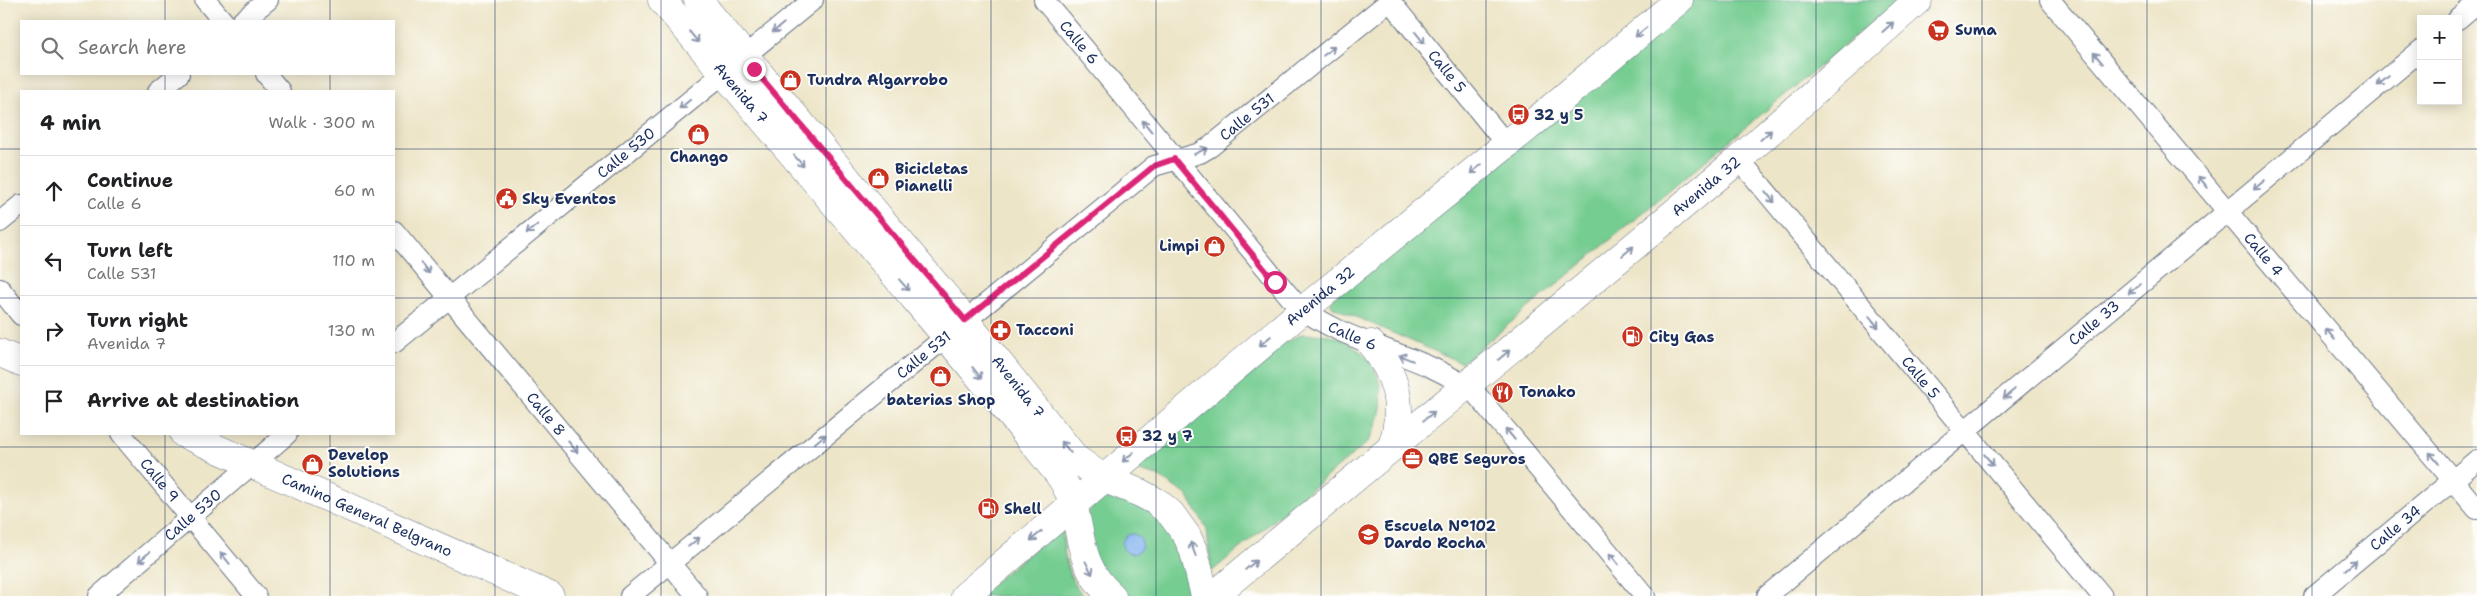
<!DOCTYPE html>
<html lang="en">
<head>
<meta charset="utf-8">
<style>
  body { margin:0; font-family:"Shantell Sans",sans-serif; background:#f2f2f2; color:#202124 }
  .controls { position:absolute; right:15px; top:15px; display:grid; overflow:hidden; border-radius:0px; box-shadow:0 2px 12px #0003 }
  .controls button { width:45px; height:45px; display:grid; place-items:center; padding:0; border:0; border-bottom:1px solid #e0e0e0; background:#fff; color:#202124; font:25px sans-serif }
  .stop { position:absolute; width:15px; height:15px; margin:-11px; border:4px solid #db2777; border-radius:50%; background:#fff }
  .stop.end { background:#db2777; border-color:#fff; box-shadow:0 1px 5px #0008 }
  .list { margin:0; padding:0; list-style:none }
  h2 { display:flex; justify-content:space-between; align-items:center; height:65px; margin:0; padding:0 20px; font-size:21px }
  h2 small { font-size:16px; font-weight:400; color:#757577 }
  .list li { display:grid; grid-template-columns:32px 1fr auto; gap:15px; align-items:center; box-sizing:border-box; height:70px; padding:0 20px; border-top:1px solid #e0e0e0 }
  .list b { display:block; font-size:19px; white-space:nowrap }
  .list p { margin:0; font-size:16px; white-space:nowrap; color:#757577 }
  .list em { font-size:16px; font-style:normal; color:#757577 }
  .icon { flex:none; width:28px; height:28px; fill:none; stroke:currentColor; stroke-width:2; stroke-linecap:round; stroke-linejoin:round }
  .map { position:relative; flex:none; width:2477px; height:596px; overflow:hidden }
  .search { position:absolute; background:#fff; box-shadow:0 2px 12px #0003; left:20px; top:20px; width:375px; height:55px; display:flex; align-items:center; gap:12px; box-sizing:border-box; padding:0 18px; border-radius:0px; color:#757577; font-size:19px }
  .panel { position:absolute; background:#fff; box-shadow:0 2px 12px #0003; left:20px; top:90px; width:375px; height:345px; border-radius:0px }
  .map>svg:first-child { display:block }
  .green { fill:#76cd92; stroke:#487e78 }
  .water { fill:#86b6f1; stroke:#5072a8 }
  .lines { fill:none; stroke-linecap:round; stroke-linejoin:round }
  .street-casing { stroke:#646f83; stroke-width:22 }
  .secondary-casing { stroke:#646f83; stroke-width:29 }
  .primary-casing { stroke:#646f83; stroke-width:29 }
  .highway-casing { stroke:#646f83; stroke-width:29 }
  .street { stroke:#fff; stroke-width:20 }
  .secondary { stroke:#fff; stroke-width:28 }
  .primary { stroke:#fff; stroke-width:28 }
  .highway { stroke:#fff; stroke-width:28 }
  .oneway { stroke:#8d97ae }
  .route { stroke:#db2777; stroke-width:6 }
  .grid { fill:none; stroke:#1b2f5e; stroke-width:1; stroke-opacity:0.55 }
  .labels { text-anchor:middle; stroke-width:4; stroke-linejoin:round; paint-order:stroke }
  .poi-label { font-size:15px; font-weight:bold; fill:#1b2f5e; stroke:#fdfcf7; text-anchor:start }
  .street-label { font-size:15px; fill:#1b2f5e; stroke:#fdfcf7 }
</style>
</head>
<body>
<div class="map">
<svg width="2477" height="596" viewBox="0 0 2477 596">
  <rect width="100%" height="100%" fill="#fdfcf7"/>
  <filter id="ink" filterUnits="userSpaceOnUse"><feTurbulence type="fractalNoise" baseFrequency=".02" numOctaves="2"/><feDisplacementMap in="SourceGraphic" scale="10" xChannelSelector="R" yChannelSelector="G"/><feConvolveMatrix kernelMatrix="1 2 1 2 8 2 1 2 1" color-interpolation-filters="sRGB"/></filter>
  <filter id="wash" filterUnits="userSpaceOnUse"><feTurbulence type="fractalNoise" baseFrequency=".0096" numOctaves="4" result="noise"/><feDisplacementMap in="SourceGraphic" scale="20" xChannelSelector="R" yChannelSelector="G"/><feGaussianBlur stdDeviation="1.12" result="paint"/><feColorMatrix in="noise" values="0 0 0 0 0 0 0 0 0 0 0 0 0 0 0 0 0 1.4 0 .05"/><feComposite in="paint" operator="in"/></filter>
  <g filter="url(#wash)">
    <rect width="100%" height="100%" fill="#ede5c7"/>
    <g class="green">
      <path d="M1693,0H1899L1462,363L1333,307L1330,301Z"/>
      <path d="M1302,334C1312,335 1324,333 1333,336C1382,352 1395,402 1367,443L1211,572L1207,529L1187,495L1158,476L1132,469L1283,343Z"/>
      <path d="M1108,493L1126,496L1164,522L1189,564L1188,590L1182,596H1124L1086,549L1088,512Z"/>
      <path d="M1063,524C1063,550 1065,577 1084,596H978Z"/>
    </g>
    <circle class="water" cx="1132" cy="544" r="10"/>
  </g>
  <g filter="url(#ink)">
    <g class="lines">
      <defs>
        <g id="street">
          <path d="M205,0L223,21"/>
          <path id="s1" d="M1044,0L1295,303C1347,347 1422,351 1476,394L1645,596"/>
          <path id="s2" d="M1389,0L1506,144"/>
          <path id="s3" d="M2050,0L2477,509"/>
          <path d="M2458,19L2477,3"/>
          <path d="M242,21L268,0"/>
          <path d="M266,74L280,91"/>
          <path d="M158,91L179,74"/>
          <path id="s4" d="M1739,159L2102,596"/>
          <path d="M0,222L21,205"/>
          <path id="s5" d="M394,231L697,596"/>
          <path d="M0,289L21,315"/>
          <path id="s6" d="M394,343L813,0"/>
          <path id="s7" d="M121,434L256,596"/>
          <path id="s8" d="M99,596L287,434"/>
          <path id="s9" d="M630,596L1154,166L1200,153L1210,147L1391,0"/>
          <path id="s10" d="M1767,596L2421,50"/>
          <path id="s11" d="M2314,596L2477,460"/>
        </g>
        <g id="secondary">
          <path d="M0,353L21,362"/>
          <path id="s12" d="M184,434L550,596"/>
        </g>
        <g id="primary">
          <path id="s13" d="M662,0C794,157 928,311 1056,471C1089,511 1067,558 1112,596"/>
          <path id="s14" d="M698,0L955,308L1076,459L1103,478L1140,493L1157,502L1171,514L1187,536L1194,552L1205,596"/>
        </g>
        <g id="highway">
          <path d="M1371,344C1397,375 1405,408 1392,447"/>
          <path id="s15" d="M965,596L1303,310L1544,114L1679,0"/>
          <path id="s16" d="M1213,596L1739,159L1918,0"/>
        </g>
      </defs>
      <use href="#street" class="street-casing"/>
      <use href="#secondary" class="secondary-casing"/>
      <use href="#primary" class="primary-casing"/>
      <use href="#highway" class="highway-casing"/>
      <use href="#street" class="street"/>
      <use href="#secondary" class="secondary"/>
      <use href="#primary" class="primary"/>
      <use href="#highway" class="highway"/>
    </g>
    <defs><path id="oneway-shaft" d="M-6 0H5M1.5-3L5.5 0L1.5 3" fill="none" stroke-width="1.6" stroke-linecap="round" stroke-linejoin="round" transform="scale(1.25)"/></defs>
    <g class="oneway">
      <use href="#oneway-shaft" transform="translate(1888 27) rotate(-42)"/>
      <use href="#oneway-shaft" transform="translate(778 28) rotate(141)"/>
      <use href="#oneway-shaft" transform="translate(1641 32) rotate(140)"/>
      <use href="#oneway-shaft" transform="translate(694 37) rotate(50)"/>
      <use href="#oneway-shaft" transform="translate(1420 38) rotate(51)"/>
      <use href="#oneway-shaft" transform="translate(1329 51) rotate(-39)"/>
      <use href="#oneway-shaft" transform="translate(2098 58) rotate(-130)"/>
      <use href="#oneway-shaft" transform="translate(2383 81) rotate(140)"/>
      <use href="#oneway-shaft" transform="translate(685 104) rotate(141)"/>
      <use href="#oneway-shaft" transform="translate(1147 126) rotate(-129)"/>
      <use href="#oneway-shaft" transform="translate(1766 135) rotate(-42)"/>
      <use href="#oneway-shaft" transform="translate(1201 151) rotate(-25)"/>
      <use href="#oneway-shaft" transform="translate(799 161) rotate(49)"/>
      <use href="#oneway-shaft" transform="translate(1476 169) rotate(141)"/>
      <use href="#oneway-shaft" transform="translate(2203 182) rotate(-130)"/>
      <use href="#oneway-shaft" transform="translate(2259 185) rotate(140)"/>
      <use href="#oneway-shaft" transform="translate(1770 197) rotate(50)"/>
      <use href="#oneway-shaft" transform="translate(532 229) rotate(141)"/>
      <use href="#oneway-shaft" transform="translate(1628 251) rotate(-40)"/>
      <use href="#oneway-shaft" transform="translate(425 268) rotate(51)"/>
      <use href="#oneway-shaft" transform="translate(904 285) rotate(49)"/>
      <use href="#oneway-shaft" transform="translate(2134 289) rotate(140)"/>
      <use href="#oneway-shaft" transform="translate(1874 322) rotate(50)"/>
      <use href="#oneway-shaft" transform="translate(2330 334) rotate(-130)"/>
      <use href="#oneway-shaft" transform="translate(1265 341) rotate(140)"/>
      <use href="#oneway-shaft" transform="translate(1504 355) rotate(-40)"/>
      <use href="#oneway-shaft" transform="translate(1406 358) rotate(-158)"/>
      <use href="#oneway-shaft" transform="translate(977 373) rotate(52)"/>
      <use href="#oneway-shaft" transform="translate(2009 394) rotate(140)"/>
      <use href="#oneway-shaft" transform="translate(1429 416) rotate(-39)"/>
      <use href="#oneway-shaft" transform="translate(1510 434) rotate(-130)"/>
      <use href="#oneway-shaft" transform="translate(820 439) rotate(-39)"/>
      <use href="#oneway-shaft" transform="translate(573 447) rotate(50)"/>
      <use href="#oneway-shaft" transform="translate(1066 447) rotate(-129)"/>
      <use href="#oneway-shaft" transform="translate(1128 457) rotate(139)"/>
      <use href="#oneway-shaft" transform="translate(2434 458) rotate(-130)"/>
      <use href="#oneway-shaft" transform="translate(1989 460) rotate(50)"/>
      <use href="#oneway-shaft" transform="translate(1036 536) rotate(140)"/>
      <use href="#oneway-shaft" transform="translate(694 542) rotate(-39)"/>
      <use href="#oneway-shaft" transform="translate(1193 549) rotate(-111)"/>
      <use href="#oneway-shaft" transform="translate(144 557) rotate(139)"/>
      <use href="#oneway-shaft" transform="translate(225 558) rotate(-129)"/>
      <use href="#oneway-shaft" transform="translate(1614 559) rotate(-130)"/>
      <use href="#oneway-shaft" transform="translate(1251 565) rotate(-40)"/>
      <use href="#oneway-shaft" transform="translate(2351 565) rotate(-40)"/>
      <use href="#oneway-shaft" transform="translate(1089 568) rotate(62)"/>
    </g>
  </g>
  <g class="lines" filter="url(#ink)">
    <path class="route" d="M754,69L965,320L1154,166L1174,159L1275,282"/>
  </g>
  <path class="grid" d="M165,0V21M330,0V21M495,0V596M661,0V596M826,0V596M991,0V596M1156,0V596M1321,0V596M1486,0V596M1651,0V596M1816,0V596M1982,0V596M2147,0V596M2312,0V596M165,74V91M330,74V91M0,149H21M394,149H2477M0,298H21M394,298H2477M165,434V596M330,434V596M0,447H2477"/>
  <defs>
    <symbol id="supermarket-disc" viewBox="-11 -11 22 22"><circle r="9.5" fill="#c8321e" stroke="#fdfcf7"/><path d="M-6-5.5h2.5l.6 2H6L4.5 2H-2.5L-4.4-4H-6ZM-1.5 3.2a1.3 1.3 0 1 0 .1 0ZM3 3.2a1.3 1.3 0 1 0 .1 0Z" fill="#fff"/></symbol>
    <symbol id="shop-disc" viewBox="-11 -11 22 22"><circle r="9.5" fill="#c8321e" stroke="#fdfcf7"/><path d="M-5-2.5h2.3a2.7 3.5 0 0 1 5.4 0H5L5.5 6h-11ZM-1.5-2.5h3a1.5 2.3 0 0 0-3 0Z" fill="#fff"/></symbol>
    <symbol id="bus-disc" viewBox="-11 -11 22 22"><circle r="9.5" fill="#c8321e" stroke="#fdfcf7"/><path d="M-5-6H5V4H4V6H2V4H-2V6H-4V4H-5ZM-3.5-4V0h7V-4ZM-3.5 1.2v1.5H-2V1.2ZM2 1.2v1.5H3.5V1.2Z" fill="#fff"/></symbol>
    <symbol id="civic-disc" viewBox="-11 -11 22 22"><circle r="9.5" fill="#c8321e" stroke="#fdfcf7"/><path d="M-.6-6.5H3V-4.5H.6V-3L4-1V1h2V6H-6V1h2V-1L-.6-3ZM-1.2 2.5V6h2.4V2.5Z" fill="#fff"/></symbol>
    <symbol id="pharmacy-disc" viewBox="-11 -11 22 22"><circle r="9.5" fill="#c8321e" stroke="#fdfcf7"/><path d="M-2-6h4v4h4v4h-4v4h-4v-4h-4v-4h4Z" fill="#fff"/></symbol>
    <symbol id="fuel-disc" viewBox="-11 -11 22 22"><circle r="9.5" fill="#c8321e" stroke="#fdfcf7"/><path d="M-5.5-6h7V0h2V4h1.3V-2.5L3-4.5l.8-.8L6-3V5H2.5V1h-1V6h-7ZM-4.2-4.7v3.2H.2V-4.7Z" fill="#fff"/></symbol>
    <symbol id="restaurant-disc" viewBox="-11 -11 22 22"><circle r="9.5" fill="#c8321e" stroke="#fdfcf7"/><path d="M-5-6h1v4h1v-4h1v4h1v-4h1v5L-1.5 .5V6h-2V.5L-5-1ZM5-6V6H3V1.5H1.5Q1.5-4 5-6Z" fill="#fff"/></symbol>
    <symbol id="office-disc" viewBox="-11 -11 22 22"><circle r="9.5" fill="#c8321e" stroke="#fdfcf7"/><path d="M-6-3h4V-5.5h4V-3h4V5H-6ZM-1-4.5V-3h2v-1.5ZM-6 0V1H6V0Z" fill="#fff"/></symbol>
    <symbol id="school-disc" viewBox="-11 -11 22 22"><circle r="9.5" fill="#c8321e" stroke="#fdfcf7"/><path d="M0-5L7-2L0 1L-7-2ZM-4 1L0 2.5L4 1V4Q0 6-4 4Z" fill="#fff"/></symbol>
  </defs>
  <g fill-rule="evenodd">
    <use href="#supermarket-disc" x="1926" y="18" width="25" height="25"/>
    <use href="#shop-disc" x="778" y="68" width="25" height="25"/>
    <use href="#bus-disc" x="1506" y="102" width="25" height="25"/>
    <use href="#shop-disc" x="686" y="122" width="25" height="25"/>
    <use href="#shop-disc" x="866" y="166" width="25" height="25"/>
    <use href="#civic-disc" x="494" y="186" width="25" height="25"/>
    <use href="#shop-disc" x="1202" y="234" width="25" height="25"/>
    <use href="#pharmacy-disc" x="988" y="318" width="25" height="25"/>
    <use href="#fuel-disc" x="1620" y="324" width="25" height="25"/>
    <use href="#shop-disc" x="928" y="364" width="25" height="25"/>
    <use href="#restaurant-disc" x="1490" y="380" width="25" height="25"/>
    <use href="#bus-disc" x="1114" y="424" width="25" height="25"/>
    <use href="#office-disc" x="1400" y="446" width="25" height="25"/>
    <use href="#shop-disc" x="300" y="452" width="25" height="25"/>
    <use href="#fuel-disc" x="976" y="496" width="25" height="25"/>
    <use href="#school-disc" x="1356" y="522" width="25" height="25"/>
  </g>
  <g class="labels">
    <g class="poi-label">
      <text x="1955" y="35">Suma</text>
      <text x="807" y="85">Tundra Algarrobo</text>
      <text x="1534" y="120">32 y 5</text>
      <text x="699" y="162" text-anchor="middle">Chango</text>
      <text x="895" y="174">Bicicletas<tspan x="895" dy="17">Pianelli</tspan></text>
      <text x="522" y="204">Sky Eventos</text>
      <text x="1199" y="251" text-anchor="end">Limpi</text>
      <text x="1016" y="335">Tacconi</text>
      <text x="1649" y="342">City Gas</text>
      <text x="1519" y="397">Tonako</text>
      <text x="941" y="405" text-anchor="middle">baterias Shop</text>
      <text x="1142" y="441">32 y 7</text>
      <text x="328" y="460">Develop<tspan x="328" dy="17">Solutions</tspan></text>
      <text x="1428" y="464">QBE Seguros</text>
      <text x="1004" y="514">Shell</text>
      <text x="1384" y="531">Escuela N°102<tspan x="1384" dy="17">Dardo Rocha</tspan></text>
    </g>
    <g class="street-label">
      <text dy="5" stroke="none"><textPath href="#s1" startOffset="55">Calle 6</textPath></text>
      <text dy="5" stroke="none"><textPath href="#s2" startOffset="92">Calle 5</textPath></text>
      <text dy="5" stroke="none"><textPath href="#s13" startOffset="122">Avenida 7</textPath></text>
      <text dy="5" stroke="none"><textPath href="#s9" startOffset="785">Calle 531</textPath></text>
      <text dy="5" stroke="none"><textPath href="#s6" startOffset="300">Calle 530</textPath></text>
      <text dy="5" stroke="none"><textPath href="#s16" startOffset="641">Avenida 32</textPath></text>
      <text dy="5" stroke="none"><textPath href="#s3" startOffset="332">Calle 4</textPath></text>
      <text dy="5" stroke="none"><textPath href="#s15" startOffset="465">Avenida 32</textPath></text>
      <text dy="5" stroke="none"><textPath href="#s10" startOffset="426">Calle 33</textPath></text>
      <text dy="5" stroke="none"><textPath href="#s1" startOffset="460">Calle 6</textPath></text>
      <text dy="5" stroke="none"><textPath href="#s9" startOffset="380">Calle 531</textPath></text>
      <text dy="5" stroke="none"><textPath href="#s4" startOffset="284">Calle 5</textPath></text>
      <text dy="5" stroke="none"><textPath href="#s14" startOffset="502">Avenida 7</textPath></text>
      <text dy="5" stroke="none"><textPath href="#s5" startOffset="238">Calle 8</textPath></text>
      <text dy="5" stroke="none"><textPath href="#s7" startOffset="60">Calle 9</textPath></text>
      <text dy="5" stroke="none"><textPath href="#s8" startOffset="124">Calle 530</textPath></text>
      <text dy="5" stroke="none"><textPath href="#s12" startOffset="200">Camino General Belgrano</textPath></text>
      <text dy="5" stroke="none"><textPath href="#s11" startOffset="106">Calle 34</textPath></text>
    </g>
  </g>
</svg>
<div class="controls">
<button>+</button>
<button>−</button>
</div>
<div class="stop" style="left:1275px;top:282px"></div>
<div class="stop end" style="left:754px;top:69px"></div>
<div class="search"><svg class="icon" aria-label="search" viewBox="0 0 24 24"><circle cx="10" cy="10" r="6"/><path d="M15 15l6 6"/></svg>Search here</div>
<section class="panel">
<h2>4 min<small>Walk · 300 m</small></h2>
<ul class="list">
<li><svg class="icon" aria-label="ahead" viewBox="0 0 24 24"><path d="M12 20V5M6 11l6-6 6 6"/></svg><div><b>Continue</b><p>Calle 6</p></div><em>60 m</em></li>
<li><svg class="icon" aria-label="left" viewBox="0 0 24 24"><path d="M17 20v-9H6M10 6l-5 5 5 5"/></svg><div><b>Turn left</b><p>Calle 531</p></div><em>110 m</em></li>
<li><svg class="icon" aria-label="right" viewBox="0 0 24 24"><path d="M7 20v-9h11M14 6l5 5-5 5"/></svg><div><b>Turn right</b><p>Avenida 7</p></div><em>130 m</em></li>
<li><svg class="icon" aria-label="arrive" viewBox="0 0 24 24"><path d="M6 21V4h12l-3 4 3 4H6"/></svg><div><b>Arrive at destination</b></div></li>
</ul>
</section>
</div>
</body>
</html>
